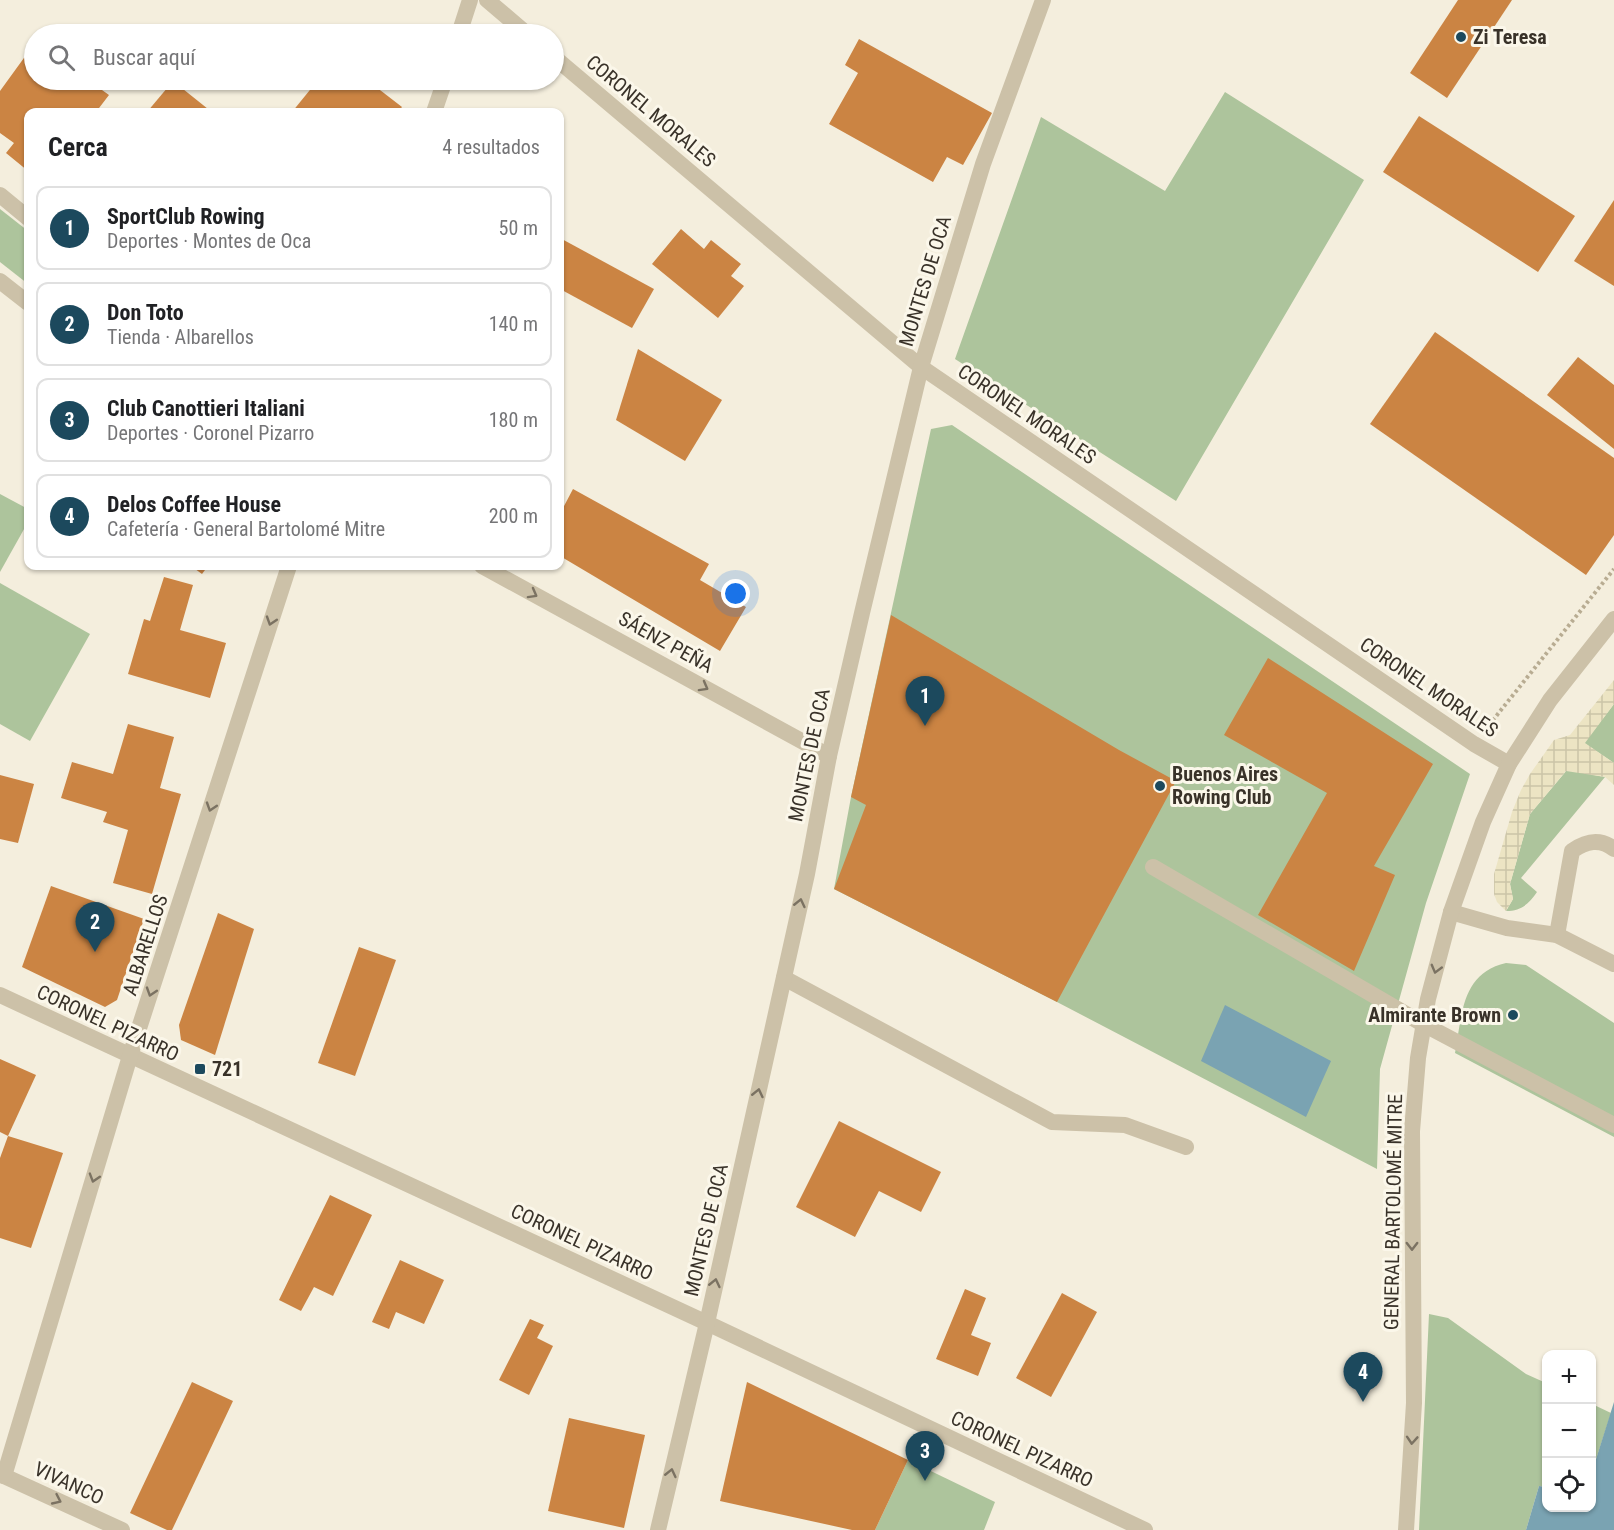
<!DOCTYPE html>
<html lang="es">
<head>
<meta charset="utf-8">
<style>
  body { margin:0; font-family:"Roboto Condensed",sans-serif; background:#f6f6f6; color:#202124 }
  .controls { position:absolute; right:18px; bottom:18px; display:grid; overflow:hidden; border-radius:12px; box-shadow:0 2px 4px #0004 }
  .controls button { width:54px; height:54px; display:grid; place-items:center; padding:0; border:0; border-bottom:2px solid #e0e0e0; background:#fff; color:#202124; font:30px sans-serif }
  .you { position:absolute; left:736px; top:594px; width:21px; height:21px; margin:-15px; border:4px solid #fff; border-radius:50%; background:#1a73e8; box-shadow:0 0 0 9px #1a73e833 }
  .badge { display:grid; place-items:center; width:39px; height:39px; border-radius:50%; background:#1c495d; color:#fff; font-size:20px; font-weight:700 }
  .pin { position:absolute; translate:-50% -50px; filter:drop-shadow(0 2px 3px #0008) }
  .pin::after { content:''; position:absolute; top:32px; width:21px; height:18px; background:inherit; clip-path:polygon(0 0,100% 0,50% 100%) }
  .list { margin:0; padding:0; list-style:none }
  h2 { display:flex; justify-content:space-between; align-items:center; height:78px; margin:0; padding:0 24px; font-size:26px }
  h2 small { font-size:20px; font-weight:400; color:#757577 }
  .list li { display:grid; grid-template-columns:39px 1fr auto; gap:18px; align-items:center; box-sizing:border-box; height:84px; margin:0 12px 12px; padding:0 12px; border:2px solid #e0e0e0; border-radius:12px }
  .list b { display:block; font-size:22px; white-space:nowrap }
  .list p { margin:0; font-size:20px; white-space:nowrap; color:#757577 }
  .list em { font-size:20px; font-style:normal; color:#757577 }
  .icon { flex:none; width:33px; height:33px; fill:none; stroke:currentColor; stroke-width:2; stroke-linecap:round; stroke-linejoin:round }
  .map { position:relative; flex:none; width:1614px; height:1530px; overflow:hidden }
  .search { position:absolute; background:#fff; box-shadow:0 2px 4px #0004; left:24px; top:24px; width:540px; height:66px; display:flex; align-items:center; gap:15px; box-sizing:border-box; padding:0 21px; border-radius:33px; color:#757577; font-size:22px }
  .panel { position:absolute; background:#fff; box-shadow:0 2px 4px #0004; left:24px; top:108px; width:540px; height:462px; border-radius:12px }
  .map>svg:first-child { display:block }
  .green { fill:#adc49c }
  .plaza { fill:url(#plaza-grid) }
  .water { fill:#7aa3b2 }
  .building { fill:#cb8443 }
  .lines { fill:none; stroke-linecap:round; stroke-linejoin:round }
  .path { stroke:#b8ac92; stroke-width:4; stroke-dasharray:3 3; stroke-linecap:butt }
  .service { stroke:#ccc1a8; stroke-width:16 }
  .minor { stroke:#ccc1a8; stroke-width:16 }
  .oneway { stroke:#7b7262 }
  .poi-dot { fill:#1c495d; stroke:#fbf7ea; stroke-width:2 }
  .labels { text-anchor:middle; stroke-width:6; stroke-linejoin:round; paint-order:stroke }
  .poi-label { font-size:20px; font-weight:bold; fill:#393229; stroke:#fbf7ea; text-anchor:start }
  .street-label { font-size:20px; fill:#393229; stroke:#fbf7ea }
</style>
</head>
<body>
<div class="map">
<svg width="1614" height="1530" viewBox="0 0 1614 1530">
  <defs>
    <pattern id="plaza-grid" width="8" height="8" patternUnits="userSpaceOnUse" patternTransform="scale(1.5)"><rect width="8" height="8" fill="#ece4c3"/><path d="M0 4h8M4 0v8" fill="none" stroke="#cbc4a8"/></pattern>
  </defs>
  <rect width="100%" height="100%" fill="#f4eedd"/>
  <g class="green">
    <path d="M1225,92L1364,180L1176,501L955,359L1041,117L1165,191Z"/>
    <path d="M0,209L28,231V284L0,262Z"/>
    <path d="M952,425L1470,774L1426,903L1380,1069L1377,1169L1057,1002L834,889L851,797L931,429Z"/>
    <path d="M0,494L28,509V522L0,572Z"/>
    <path d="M0,583L90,634L30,741L0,724Z"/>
    <path d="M1614,704V763L1584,743Z"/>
    <path d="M1567,770L1605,777L1521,878L1537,892C1529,904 1521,911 1506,911L1513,899L1510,884L1530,814Z"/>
    <path d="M1506,963L1526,965L1614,1023V1137L1455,1053C1462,1016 1461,973 1506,963Z"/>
    <path d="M1429,1314L1448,1318L1526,1374L1546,1383V1487L1539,1486L1526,1530H1419Z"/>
    <path d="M1592,1404L1611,1413L1592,1472Z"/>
    <path d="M908,1460L995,1502L984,1530H875Z"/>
  </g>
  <path class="plaza" d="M1614,680V704L1585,743L1614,763V785L1605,777L1566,771L1530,814L1510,884L1513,899L1506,911L1497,902L1494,894V874L1512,812L1521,790L1530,774L1554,740L1570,735Z"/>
  <g class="water">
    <path d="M1225,1005L1331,1061L1306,1117L1201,1061Z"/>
    <path d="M1614,1402V1530H1526L1539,1486L1546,1487V1508H1592V1472Z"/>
  </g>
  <g class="building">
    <path d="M1458,0H1512L1447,98L1410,73Z"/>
    <path d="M859,39L992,113L963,165L947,157L933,182L829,124L858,73L845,65Z"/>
    <path d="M29,51L34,54V80H88L109,95L96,112H28V171L6,153L14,143L0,133V91Z"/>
    <path d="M318,80H367L402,107L398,112H292Z"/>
    <path d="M173,81L208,109L205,112H147Z"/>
    <path d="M1419,116L1575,216L1538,272L1383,172Z"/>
    <path d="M1614,200V286L1574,261Z"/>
    <path d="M681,229L704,249L711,240L741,264L731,276L744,286L718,318L652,264Z"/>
    <path d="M560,238L654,289L632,328L560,289Z"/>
    <path d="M1435,332L1614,458V535L1586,575L1370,424Z"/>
    <path d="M638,349L722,400L685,461L616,420Z"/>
    <path d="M1578,357L1614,385V449L1547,395Z"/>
    <path d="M573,489L709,564L700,580L746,607L720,651L560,556V506L563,508Z"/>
    <path d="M191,566H208L202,574Z"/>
    <path d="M164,577L193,585L180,630L226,643L210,698L128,674L144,619L150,621Z"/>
    <path d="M891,615L1119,750L1176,781L1057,1002L834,889L866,805L851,797Z"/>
    <path d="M1268,658L1433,764L1374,866L1395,875L1354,971L1258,915L1327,793L1224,735Z"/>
    <path d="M128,724L174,737L160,788L181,794L152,894L113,883L128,830L103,822L107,812L61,798L72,762L113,774Z"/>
    <path d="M0,775L34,784L18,843L0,839Z"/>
    <path d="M51,886L144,919L117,1000L105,1007L22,967Z"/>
    <path d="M218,913L254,929L215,1055L181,1040L179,1025Z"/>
    <path d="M359,947L396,960L355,1076L318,1063Z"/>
    <path d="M0,1059L36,1075L8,1136L0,1132Z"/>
    <path d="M839,1121L941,1172L921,1212L879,1191L855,1237L796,1207Z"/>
    <path d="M8,1136L63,1153L31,1248L0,1238V1158Z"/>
    <path d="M330,1195L372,1215L333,1296L314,1287L301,1311L279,1300Z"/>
    <path d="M400,1260L444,1280L424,1324L396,1312L389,1329L372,1322Z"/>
    <path d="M965,1289L986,1298L971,1335L991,1343L978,1376L936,1359Z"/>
    <path d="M1062,1293L1097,1312L1051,1397L1016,1378Z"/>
    <path d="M530,1319L544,1325L537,1338L553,1346L529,1395L499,1380Z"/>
    <path d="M192,1382L233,1401L172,1530H167L130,1513Z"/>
    <path d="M747,1382L908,1460L875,1530H852L720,1501Z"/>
    <path d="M569,1418L645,1435L624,1528L548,1511Z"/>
  </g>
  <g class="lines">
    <path class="path" d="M1489,725L1614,569"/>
    <g class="service">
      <path d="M1153,867L1423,1024L1614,1125"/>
      <path d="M1451,912L1507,928L1557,935L1614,964"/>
      <path d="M1557,935L1572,851C1586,841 1600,838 1614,849"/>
    </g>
    <g class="minor">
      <path d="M487,0L527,34"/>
      <path d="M459,34L470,0"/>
      <path d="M554,57L921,367L1474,744L1509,764"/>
      <path d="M434,112L445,80"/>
      <path d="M0,195L28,218"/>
      <path d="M0,281L28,303"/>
      <path d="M482,566L829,756"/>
      <path d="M784,978L1052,1122L1125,1125L1186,1147"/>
      <path d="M0,995L707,1323L1145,1530"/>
      <path d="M0,1472L4,1476L122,1530"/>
      <path d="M4,1476L130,1056L289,566"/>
      <path d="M658,1530L707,1323L807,874L829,756L862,613L921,367L983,164L1043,0"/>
      <path d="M1406,1530L1414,1403L1412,1131L1418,1058L1428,999L1451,912L1483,822L1509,764L1550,700L1614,619"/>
    </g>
  </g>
  <defs><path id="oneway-chevron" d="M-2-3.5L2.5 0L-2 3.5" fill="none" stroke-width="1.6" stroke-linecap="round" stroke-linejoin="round" transform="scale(1.5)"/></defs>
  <g class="oneway">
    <use href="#oneway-chevron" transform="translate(533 594) rotate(29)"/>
    <use href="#oneway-chevron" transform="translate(271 621) rotate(108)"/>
    <use href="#oneway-chevron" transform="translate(704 687) rotate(29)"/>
    <use href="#oneway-chevron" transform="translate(211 807) rotate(108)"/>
    <use href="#oneway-chevron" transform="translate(800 903) rotate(-77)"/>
    <use href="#oneway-chevron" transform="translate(1436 969) rotate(105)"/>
    <use href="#oneway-chevron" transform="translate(151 992) rotate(108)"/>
    <use href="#oneway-chevron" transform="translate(758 1093) rotate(-77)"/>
    <use href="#oneway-chevron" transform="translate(94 1178) rotate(107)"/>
    <use href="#oneway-chevron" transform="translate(1412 1246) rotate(90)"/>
    <use href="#oneway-chevron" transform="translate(715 1283) rotate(-77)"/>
    <use href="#oneway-chevron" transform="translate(1412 1440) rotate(94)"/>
    <use href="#oneway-chevron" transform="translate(671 1473) rotate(-77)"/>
    <use href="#oneway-chevron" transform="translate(57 1500) rotate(25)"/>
  </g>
  <g class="poi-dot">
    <circle cx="1461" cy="37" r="6"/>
    <circle cx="1160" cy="786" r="6"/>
    <circle cx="1513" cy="1015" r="6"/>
    <rect x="194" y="1063" width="12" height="12" rx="3"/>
  </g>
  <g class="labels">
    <g class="poi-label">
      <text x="1473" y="44">Zi Teresa</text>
      <text x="1172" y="781">Buenos Aires<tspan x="1172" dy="23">Rowing Club</tspan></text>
      <text x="1501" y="1022" text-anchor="end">Almirante Brown</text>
      <text x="212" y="1076">721</text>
    </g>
    <g class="street-label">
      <text transform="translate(651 111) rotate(40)" y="7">CORONEL MORALES</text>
      <text transform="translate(925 281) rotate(-73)" y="7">MONTES DE OCA</text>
      <text transform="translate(1027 414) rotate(34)" y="7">CORONEL MORALES</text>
      <text transform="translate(666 642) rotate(29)" y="7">SÁENZ PEÑA</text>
      <text transform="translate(1429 687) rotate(34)" y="7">CORONEL MORALES</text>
      <text transform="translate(809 755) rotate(-78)" y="7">MONTES DE OCA</text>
      <text transform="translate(145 945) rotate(-72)" y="7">ALBARELLOS</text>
      <text transform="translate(108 1023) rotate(25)" y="7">CORONEL PIZARRO</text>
      <text transform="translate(1393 1212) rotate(-89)" y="7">GENERAL BARTOLOMÉ MITRE</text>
      <text transform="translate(706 1230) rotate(-77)" y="7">MONTES DE OCA</text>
      <text transform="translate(582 1242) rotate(25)" y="7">CORONEL PIZARRO</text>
      <text transform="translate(1022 1449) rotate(25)" y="7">CORONEL PIZARRO</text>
      <text transform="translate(69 1483) rotate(25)" y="7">VIVANCO</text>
    </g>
  </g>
</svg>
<div class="controls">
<button>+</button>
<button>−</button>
<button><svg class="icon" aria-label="locate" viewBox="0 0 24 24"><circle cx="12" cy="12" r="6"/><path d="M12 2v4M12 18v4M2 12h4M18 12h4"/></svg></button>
</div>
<div class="you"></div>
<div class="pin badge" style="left:925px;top:726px">1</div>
<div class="pin badge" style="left:95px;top:952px">2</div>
<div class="pin badge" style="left:925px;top:1481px">3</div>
<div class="pin badge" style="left:1363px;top:1402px">4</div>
<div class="search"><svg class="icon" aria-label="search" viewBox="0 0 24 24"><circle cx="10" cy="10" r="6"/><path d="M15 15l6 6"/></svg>Buscar aquí</div>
<section class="panel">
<h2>Cerca<small>4 resultados</small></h2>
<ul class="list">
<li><span class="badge">1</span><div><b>SportClub Rowing</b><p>Deportes · Montes de Oca</p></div><em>50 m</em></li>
<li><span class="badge">2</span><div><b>Don Toto</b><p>Tienda · Albarellos</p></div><em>140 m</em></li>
<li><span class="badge">3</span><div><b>Club Canottieri Italiani</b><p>Deportes · Coronel Pizarro</p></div><em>180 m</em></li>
<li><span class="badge">4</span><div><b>Delos Coffee House</b><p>Cafetería · General Bartolomé Mitre</p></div><em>200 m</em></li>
</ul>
</section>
</div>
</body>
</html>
